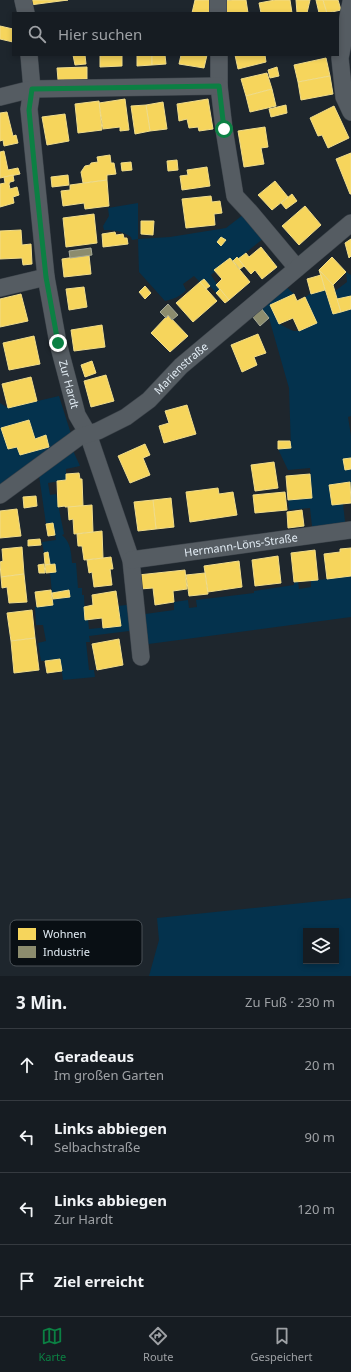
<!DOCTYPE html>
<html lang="de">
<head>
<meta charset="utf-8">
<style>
  body { margin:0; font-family:"Noto Sans",sans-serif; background:#1f252a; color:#f1f3f6 }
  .controls { position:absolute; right:12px; bottom:12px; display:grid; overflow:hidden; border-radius:0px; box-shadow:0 2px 6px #0003 }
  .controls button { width:36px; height:36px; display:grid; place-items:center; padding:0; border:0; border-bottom:1px solid #353a40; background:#161c22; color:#f1f3f6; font:20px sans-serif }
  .stop { position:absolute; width:12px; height:12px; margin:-9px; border:3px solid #0b8043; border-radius:50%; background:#fff }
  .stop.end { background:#0b8043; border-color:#fff; box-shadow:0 1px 4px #0008 }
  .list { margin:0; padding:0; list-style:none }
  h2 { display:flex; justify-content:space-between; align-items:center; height:52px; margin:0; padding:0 16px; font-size:17px }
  h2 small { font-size:13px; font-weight:400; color:#9ea1a5 }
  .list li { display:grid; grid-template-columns:26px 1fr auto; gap:12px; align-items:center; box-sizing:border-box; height:72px; padding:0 16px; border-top:1px solid #353a40 }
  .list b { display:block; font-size:15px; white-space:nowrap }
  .list p { margin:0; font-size:13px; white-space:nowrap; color:#9ea1a5 }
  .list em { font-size:13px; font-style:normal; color:#9ea1a5 }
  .icon { flex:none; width:22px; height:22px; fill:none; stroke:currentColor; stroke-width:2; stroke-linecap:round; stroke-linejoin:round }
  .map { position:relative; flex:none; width:351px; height:976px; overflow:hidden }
  .search { position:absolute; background:#161c22; box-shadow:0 2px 6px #0003; left:12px; right:12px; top:12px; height:44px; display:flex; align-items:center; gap:10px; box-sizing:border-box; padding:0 14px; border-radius:0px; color:#9ea1a5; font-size:15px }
  .sheet { height:340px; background:#161c22 }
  nav { display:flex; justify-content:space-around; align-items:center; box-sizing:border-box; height:56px; border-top:1px solid #353a40; background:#161c22; font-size:11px; color:#9ea1a5 }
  nav a { display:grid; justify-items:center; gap:2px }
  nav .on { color:#0b8043 }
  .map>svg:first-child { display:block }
  .green { fill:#04324d; fill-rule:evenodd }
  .homes { fill:#f6d55c; stroke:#f0dc8a }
  .industry { fill:#8c8c6e; stroke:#a6a996 }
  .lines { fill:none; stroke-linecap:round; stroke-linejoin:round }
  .street-casing { stroke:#3c434a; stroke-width:18 }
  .street { stroke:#555c62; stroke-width:17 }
  .route { stroke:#0b8043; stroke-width:5 }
  .labels { text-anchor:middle; stroke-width:4; stroke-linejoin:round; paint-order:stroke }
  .street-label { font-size:11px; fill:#e2ecf4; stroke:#090f14 }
  .key { fill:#090f14; stroke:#4a5157; stroke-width:1 }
  .key-label { font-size:11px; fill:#e2ecf4 }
</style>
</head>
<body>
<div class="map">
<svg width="351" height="976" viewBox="0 0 351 976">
  <rect width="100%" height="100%" fill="#1e262d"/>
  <g class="green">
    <path d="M138,203V239L170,237L226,228L248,211L269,234L238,259L237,257L233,261L230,258L211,275L220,289L216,293L204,279L200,282L194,276L183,284L186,290C180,297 173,299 165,301L139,272L138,239L132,240L131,237C122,231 115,230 104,230L103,226L109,216L108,208Z"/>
    <path d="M346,272L351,275V296L337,299L335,291L347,282Z"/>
    <path d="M281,282L294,294L270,305L279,324C284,326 290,330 294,331C301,332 311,326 317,323L305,297L311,293L325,290L333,314L351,309V416L348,417L351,436V458L343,460L345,470L351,469V491L350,482L329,485L332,505L343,504L346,530L313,535L310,508L289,510L288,500L312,498L310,468L288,470L278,449L291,448L289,388L269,318L261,308Z"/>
    <path d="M59,396L71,434L0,489V403L8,408Z"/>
    <path d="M70,444L80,466L66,469V480L48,483L50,495L56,494L64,534L62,535C71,543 71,552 72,563H76L78,588H82V595H84L85,620H88L89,629L120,626L118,606L134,604L137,630L89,636L90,642H86L89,670H94L95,677L63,680L60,659L41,661L38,643L46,641L43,625H36L35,607L53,605L52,599L70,596L69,591L52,593L50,573L55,572L50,565L48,553H44L42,542L56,540L53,523L46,524L38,468Z"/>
    <path d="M351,576V617L141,645L138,615L174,610V602L188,600L189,608L197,607L196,600L254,593V591L294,585V582H298L299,589L311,587V581Z"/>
    <path d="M351,898V976H149L159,940L157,918ZM306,931H336V961H306Z"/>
  </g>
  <g class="homes">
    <path d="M29,0H68L30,5Z"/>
    <path d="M195,0H212L210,12L192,13Z"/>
    <path d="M232,0H246L248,13H226L224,1Z"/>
    <path d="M275,0H290L292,13H261L259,3Z"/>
    <path d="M296,0H310L307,13H297Z"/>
    <path d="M316,0H323L327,13H319Z"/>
    <path d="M323,0H338L341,10L327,13Z"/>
    <path d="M0,26L13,29V42L0,39Z"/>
    <path d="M73,55H85L86,64L75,65Z"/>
    <path d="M100,55H122V66L100,67Z"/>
    <path d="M137,55H152V65L137,66Z"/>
    <path d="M152,55H165L166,64L152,65Z"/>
    <path d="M181,55H207L204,68L179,64Z"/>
    <path d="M235,55H265L266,62L238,69Z"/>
    <path d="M326,58L330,76L298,82L294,65Z"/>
    <path d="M87,67V79L58,80L57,68Z"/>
    <path d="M277,67L279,76L270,78L268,70Z"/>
    <path d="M267,73L272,89L246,96L241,79Z"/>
    <path d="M330,76L333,94L301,100L298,82Z"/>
    <path d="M272,89L276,106L250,112L246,96Z"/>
    <path d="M125,99L129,130L120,131V127L103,129L99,103Z"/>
    <path d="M208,99L213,129L199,131L198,127L189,128L187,119L179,121L177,104Z"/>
    <path d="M99,101L102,130L78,133L75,104Z"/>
    <path d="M163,102L167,129L150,131L146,105Z"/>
    <path d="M146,105L150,131L135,134L131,106Z"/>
    <path d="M286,105L287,113L271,117L269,109Z"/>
    <path d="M334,106L349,138L328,148L322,135L318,136L310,118Z"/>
    <path d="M7,112L13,136L16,135L18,143L4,146L3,140L0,141V113Z"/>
    <path d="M65,114L69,141L47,145L42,117Z"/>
    <path d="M265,127L268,147L261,148L264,164L244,167L238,131Z"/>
    <path d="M4,151L8,170L18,168L20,174L0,178V152Z"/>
    <path d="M351,153V194H350L336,159Z"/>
    <path d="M110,155L111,163H114L116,174L107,175V180L83,183L81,172L85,166L90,165L91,163L98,162L97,157Z"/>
    <path d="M177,160L178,170L168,171L167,161Z"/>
    <path d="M131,162L132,170L122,171L121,163Z"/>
    <path d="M207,167L210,186L182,190L180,176L188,175L187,170Z"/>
    <path d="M13,175L14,181L10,182L9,184L10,189L17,187L19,195L13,197L14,203L0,207V184L5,183L4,177Z"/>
    <path d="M68,175L69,185L52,187L51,177Z"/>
    <path d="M107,180L109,206L85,209L84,203L63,206L61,191L70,190V185Z"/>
    <path d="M275,181L288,197L272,210L258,195Z"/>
    <path d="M292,194L297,201L286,209L281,203Z"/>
    <path d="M211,196L212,202L220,201L222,213L214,214L215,225L186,228L182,199Z"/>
    <path d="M305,206L321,225L299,245L282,226Z"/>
    <path d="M94,214L97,243L66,247L63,218Z"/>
    <path d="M141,221H154L153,235L141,234Z"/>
    <path d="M21,230L22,245L31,244L32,264L23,265L22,258L0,259V231Z"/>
    <path d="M115,232L116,235L123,234L124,238H127L128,244L103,247L102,234Z"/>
    <path d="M221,237L226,240L221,246L217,242Z"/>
    <path d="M351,239V256L349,258L345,243Z"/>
    <path d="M261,247L277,267L262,279L255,270L251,274L238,259L246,253L249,257Z"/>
    <path d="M89,255L91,274L64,277L62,259Z"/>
    <path d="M237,257L244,266L240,269L233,261Z"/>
    <path d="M332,257L346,272L333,285L319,270Z"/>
    <path d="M230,258L250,282L229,300L216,285L222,279L214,270Z"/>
    <path d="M319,270L333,285L341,312L333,314Z"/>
    <path d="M321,275L325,290L311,294L307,279Z"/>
    <path d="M204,279L210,286L206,289L200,282Z"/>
    <path d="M200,282L217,301L193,322L176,303Z"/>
    <path d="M145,286L151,293L145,299L139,292Z"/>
    <path d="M84,287L87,307L69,310L66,289Z"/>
    <path d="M220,289L229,300L225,303L216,293Z"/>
    <path d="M21,294L28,321L0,327V299Z"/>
    <path d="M294,294L297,301L305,297L317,323L299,331L293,318L279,324L270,305Z"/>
    <path d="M351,296V309L341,312L337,299Z"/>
    <path d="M168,315L188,336L170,352L151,333Z"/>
    <path d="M102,325L105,347L74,351L71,330Z"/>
    <path d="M258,334L266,353L254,357L257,365L242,372L231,345Z"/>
    <path d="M34,336L40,364L9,370L3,343Z"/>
    <path d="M92,361L96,373L85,377L81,365Z"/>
    <path d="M106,375L114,401L91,407L84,381Z"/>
    <path d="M31,377L37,401L8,408L2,384Z"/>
    <path d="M187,405L196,434L164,443L159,426L169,423L165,411Z"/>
    <path d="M29,420L35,439L46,435L49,447L20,455L17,447L8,449L1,428Z"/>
    <path d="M278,441H290L291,448L278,449Z"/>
    <path d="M145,444L150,455L143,458L150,475L130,483L118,456Z"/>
    <path d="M351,458V469L345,470L343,459Z"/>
    <path d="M274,462L278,488L255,491L251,465Z"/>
    <path d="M79,473L80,479H82L83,506L65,507V506L58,507L57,481L66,480V474Z"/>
    <path d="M310,474L312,498L288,500L286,476Z"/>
    <path d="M350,482L351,503L332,505L329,485Z"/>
    <path d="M218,488L219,494L233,492L237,515L190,522L186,492Z"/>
    <path d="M285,492L287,510L255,513L253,495Z"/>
    <path d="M36,496L37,506L24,508L23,497Z"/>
    <path d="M171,498L174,527L156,529L153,500Z"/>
    <path d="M153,500L156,529L138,531L134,502Z"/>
    <path d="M92,505L93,532L74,534L73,519L69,520L68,507Z"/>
    <path d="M17,509L21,536L0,538V511Z"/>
    <path d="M302,510L304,526L288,528L287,512Z"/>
    <path d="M53,523L55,535L48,536L46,524Z"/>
    <path d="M102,531L103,558L84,560L82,546H78L77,534Z"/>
    <path d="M40,539L41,545L28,546V540Z"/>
    <path d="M22,547L24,574L1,577L0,562L3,561L2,549Z"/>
    <path d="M351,548V576L327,579L324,554L340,552V549Z"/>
    <path d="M315,550L318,580L294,582L291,553Z"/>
    <path d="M48,552L50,564L45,565L44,553Z"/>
    <path d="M278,556L281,583L255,586L252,560Z"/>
    <path d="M111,557L113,569H110L112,585L94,587L92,572L89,573L87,560Z"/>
    <path d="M239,561L242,587L208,592L204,566Z"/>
    <path d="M44,564L45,573H39L38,565Z"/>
    <path d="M55,564L56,572L46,573L45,565Z"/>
    <path d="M185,570L187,589L173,591L174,602L155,605L153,588L140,589L138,575Z"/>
    <path d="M205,573L208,594L189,596L186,575Z"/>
    <path d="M24,574L27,602L9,603L7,587L2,588L1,577Z"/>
    <path d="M51,590L53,605L37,607L35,592Z"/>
    <path d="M69,590L70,597L53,599L52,593Z"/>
    <path d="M116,591L121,626L103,628L102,618L85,620L84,607L93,605L92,595Z"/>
    <path d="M32,610L35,638L11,641L7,613Z"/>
    <path d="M35,638L39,670L14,673L11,641Z"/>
    <path d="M119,639L123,665L97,670L92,644Z"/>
    <path d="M60,659L62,671L47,673L45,661Z"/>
  </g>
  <g class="industry">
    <path d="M91,248L92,255L70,258L69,251Z"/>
    <path d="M168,304L178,315L172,320L168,315L166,318L160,312Z"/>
    <path d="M261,308L269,318L260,326L252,316Z"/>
  </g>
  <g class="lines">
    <defs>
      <g id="street">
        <path d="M23,0L26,13"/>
        <path d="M218,0V13"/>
        <path d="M351,2L340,58L344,97L351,112"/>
        <path id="s1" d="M29,55L32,89L29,109L46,277L58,343L77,415L88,434L131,560L141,657"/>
        <path d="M219,55V86L224,129L235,196L250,212L297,268"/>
        <path d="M0,97L32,89L219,86"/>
        <path d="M0,288L46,277"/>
        <path id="s2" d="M0,495L79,437L98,431L126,417L149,400L181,366L351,223"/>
        <path id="s3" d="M131,560L351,530"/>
      </g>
    </defs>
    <use href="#street" class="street-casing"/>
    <use href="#street" class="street"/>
  </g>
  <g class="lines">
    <path class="route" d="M58,343L46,277L36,183L29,110L32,89L219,86L224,129"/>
  </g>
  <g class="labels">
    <g class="street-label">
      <text dy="4" stroke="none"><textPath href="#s2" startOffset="223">Marienstraße</textPath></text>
      <text dy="4" stroke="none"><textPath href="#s1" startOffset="333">Zur Hardt</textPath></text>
      <text dy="4" stroke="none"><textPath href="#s3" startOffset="111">Hermann-Löns-Straße</textPath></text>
    </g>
  </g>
  <rect x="10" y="920" width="132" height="46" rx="6" class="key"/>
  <rect x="18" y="928" width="18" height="12" fill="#f6d55c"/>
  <rect x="18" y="946" width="18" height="12" fill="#8c8c6e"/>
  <g class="key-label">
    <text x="43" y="938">Wohnen</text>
    <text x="43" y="956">Industrie</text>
  </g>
</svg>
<div class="controls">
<button><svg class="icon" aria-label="layers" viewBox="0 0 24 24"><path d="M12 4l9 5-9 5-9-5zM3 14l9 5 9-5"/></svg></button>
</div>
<div class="stop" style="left:224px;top:129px"></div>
<div class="stop end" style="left:58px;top:343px"></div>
<div class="search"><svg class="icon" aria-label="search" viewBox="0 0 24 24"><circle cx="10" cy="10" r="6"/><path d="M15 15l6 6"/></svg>Hier suchen</div>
</div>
<section class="sheet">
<h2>3 Min.<small>Zu Fuß · 230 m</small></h2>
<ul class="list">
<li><svg class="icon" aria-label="ahead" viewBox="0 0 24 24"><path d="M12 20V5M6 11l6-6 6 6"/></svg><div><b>Geradeaus</b><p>Im großen Garten</p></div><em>20 m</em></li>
<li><svg class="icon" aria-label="left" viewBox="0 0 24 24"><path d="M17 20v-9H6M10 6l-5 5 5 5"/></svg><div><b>Links abbiegen</b><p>Selbachstraße</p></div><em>90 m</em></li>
<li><svg class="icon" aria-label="left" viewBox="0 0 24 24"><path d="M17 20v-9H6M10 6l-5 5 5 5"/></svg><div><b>Links abbiegen</b><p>Zur Hardt</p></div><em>120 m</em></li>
<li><svg class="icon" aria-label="arrive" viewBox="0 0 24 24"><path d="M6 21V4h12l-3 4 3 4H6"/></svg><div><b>Ziel erreicht</b></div></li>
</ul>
</section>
<nav>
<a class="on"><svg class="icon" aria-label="map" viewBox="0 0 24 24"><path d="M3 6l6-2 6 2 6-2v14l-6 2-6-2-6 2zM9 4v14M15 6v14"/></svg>Karte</a>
<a><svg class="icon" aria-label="directions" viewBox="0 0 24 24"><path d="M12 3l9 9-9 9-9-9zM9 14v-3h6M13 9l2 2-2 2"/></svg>Route</a>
<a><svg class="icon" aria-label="saved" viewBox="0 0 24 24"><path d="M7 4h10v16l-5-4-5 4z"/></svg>Gespeichert</a>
</nav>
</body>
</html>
